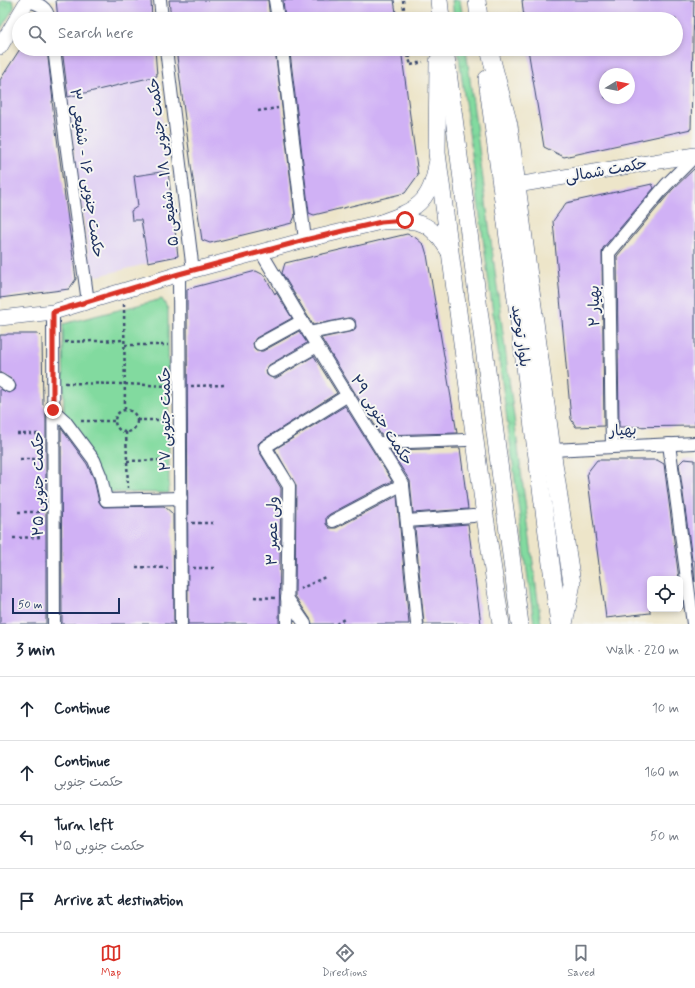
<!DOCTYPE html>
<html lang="en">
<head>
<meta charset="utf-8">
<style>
  body { margin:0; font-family:Mynerve,"Playpen Sans Arabic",sans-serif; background:#f2f2f3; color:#1f2937 }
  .controls { position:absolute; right:12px; bottom:12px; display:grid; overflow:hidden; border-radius:6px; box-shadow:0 2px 6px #0003 }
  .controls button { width:36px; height:36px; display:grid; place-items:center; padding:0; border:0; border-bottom:1px solid #e0e1e3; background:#fff; color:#1f2937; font:20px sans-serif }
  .compass { position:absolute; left:599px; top:68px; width:36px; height:36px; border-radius:50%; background:#fff; box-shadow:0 2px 6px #0003; rotate:80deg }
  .scale { position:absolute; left:12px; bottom:10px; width:108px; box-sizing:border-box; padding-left:4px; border:2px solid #1b2f5e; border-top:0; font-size:11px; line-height:14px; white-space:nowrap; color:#1b2f5e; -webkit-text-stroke:3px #f6f6f2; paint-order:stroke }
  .stop { position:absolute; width:12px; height:12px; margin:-9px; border:3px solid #d93025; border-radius:50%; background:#fff }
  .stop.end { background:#d93025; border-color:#fff; box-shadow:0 1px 4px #0008 }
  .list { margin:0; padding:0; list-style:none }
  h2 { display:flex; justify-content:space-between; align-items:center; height:52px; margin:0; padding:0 16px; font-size:17px }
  h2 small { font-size:13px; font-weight:400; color:#747a83 }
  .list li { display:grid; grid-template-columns:26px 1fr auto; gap:12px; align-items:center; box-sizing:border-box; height:64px; padding:0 16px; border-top:1px solid #e0e1e3 }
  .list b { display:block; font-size:15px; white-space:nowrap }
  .list p { margin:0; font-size:13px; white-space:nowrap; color:#747a83 }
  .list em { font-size:13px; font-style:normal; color:#747a83 }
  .icon { flex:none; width:22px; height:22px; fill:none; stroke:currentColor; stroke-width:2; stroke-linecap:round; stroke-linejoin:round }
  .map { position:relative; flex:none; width:695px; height:624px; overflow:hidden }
  .search { position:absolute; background:#fff; box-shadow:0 2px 6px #0003; left:12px; right:12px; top:12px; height:44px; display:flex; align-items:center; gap:10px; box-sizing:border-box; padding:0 14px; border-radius:22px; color:#747a83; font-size:15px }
  .sheet { height:308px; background:#fff }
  nav { display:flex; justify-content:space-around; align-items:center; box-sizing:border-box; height:56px; border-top:1px solid #e0e1e3; background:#fff; font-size:11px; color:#747a83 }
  nav a { display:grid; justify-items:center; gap:2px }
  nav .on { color:#d93025 }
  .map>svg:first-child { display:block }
  .built { fill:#e2d4f3 }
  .grass { fill:url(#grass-tufts); stroke:#4e847e }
  .park { fill:#82da9f; stroke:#4e847e }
  .building { fill:#d0b1f5; fill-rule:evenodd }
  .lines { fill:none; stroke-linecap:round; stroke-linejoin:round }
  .minor-casing { stroke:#3a4a6e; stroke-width:14 }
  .tertiary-casing { stroke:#3a4a6e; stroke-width:16 }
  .secondary-casing { stroke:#3a4a6e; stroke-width:18 }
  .path { stroke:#3a4a6e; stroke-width:2.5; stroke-dasharray:3 3; stroke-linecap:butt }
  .minor { stroke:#fff; stroke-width:12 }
  .tertiary { stroke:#fff; stroke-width:15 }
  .secondary { stroke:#fff; stroke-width:17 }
  .route { stroke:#d93025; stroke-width:5 }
  .labels { text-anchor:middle; stroke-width:4; stroke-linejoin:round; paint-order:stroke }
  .street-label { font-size:15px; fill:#1b2f5e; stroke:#f6f6f2 }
</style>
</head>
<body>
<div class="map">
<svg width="695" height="624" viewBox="0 0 695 624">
  <defs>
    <pattern id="grass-tufts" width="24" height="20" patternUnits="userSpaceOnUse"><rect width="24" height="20" fill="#82da9f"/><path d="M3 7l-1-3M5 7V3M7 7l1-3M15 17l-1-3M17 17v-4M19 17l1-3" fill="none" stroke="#70bb8b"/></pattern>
  </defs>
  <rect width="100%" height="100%" fill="#f6f6f2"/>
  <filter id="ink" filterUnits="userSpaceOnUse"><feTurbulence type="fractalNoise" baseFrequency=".025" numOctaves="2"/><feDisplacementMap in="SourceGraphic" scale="8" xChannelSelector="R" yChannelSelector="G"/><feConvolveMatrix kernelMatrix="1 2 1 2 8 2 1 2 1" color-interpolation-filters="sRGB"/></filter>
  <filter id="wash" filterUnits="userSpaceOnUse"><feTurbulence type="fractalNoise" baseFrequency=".012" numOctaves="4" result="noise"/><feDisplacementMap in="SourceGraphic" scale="16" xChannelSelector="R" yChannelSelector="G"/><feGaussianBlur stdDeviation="0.9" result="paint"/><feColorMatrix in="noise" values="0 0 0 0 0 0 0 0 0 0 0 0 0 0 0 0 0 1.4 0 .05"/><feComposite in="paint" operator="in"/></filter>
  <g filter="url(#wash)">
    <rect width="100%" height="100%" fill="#ede5c9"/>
    <path class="built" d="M157,76L178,256L98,276L91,272L67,97Z"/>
    <g class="grass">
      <path d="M3,0H12L14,4V8L0,30V2Z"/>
      <path d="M452,0H460L463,19H454Z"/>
      <path d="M458,49H466L541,624H534Z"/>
    </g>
    <path class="park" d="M162,299L168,309L169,493L100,492L96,472L64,430L63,324Z"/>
    <g id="blocks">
      <g class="building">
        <path d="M56,0H151L152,19H58Z"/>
        <path d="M169,0H268L270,19H171Z"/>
        <path d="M283,0H394L397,19H285Z"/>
        <path d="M522,0H694L691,129L564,157L544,147L528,49H676V19H524ZM605,74H629V98H605Z"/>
        <path d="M20,49H47L53,101H52L76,279L69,289L0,298V80Z"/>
        <path d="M62,49H155L157,76L68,97Z"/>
        <path d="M176,49H275L295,216L292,223L210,243L202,240L192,173Z"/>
        <path d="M323,49H401L418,175L405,193L314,215L309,213L290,53Z"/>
        <path d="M695,168V426L619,427L617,256L672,190Z"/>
        <path d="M168,171L178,256L148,262L141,220H132L131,211L138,206L134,176Z"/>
        <path d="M652,184L654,188L603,248L602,253L604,426L576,427L571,419L553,221L566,203Z"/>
        <path d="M407,234L416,238L424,245L427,255L457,433L381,435L321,338L354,331L356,327L355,320L352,318H348L313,325L282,273L285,263Z"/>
        <path d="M256,271L264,275L275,294L276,292L292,318L256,338L253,343L254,348L256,351H263L299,331L307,343L269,365L266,371L267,375L273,378H276L314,356L337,393L261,441L258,444L259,451L281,488L279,624H188L187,289Z"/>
        <path d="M8,334H38L42,338L43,405L46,408V624H0V389L9,393L15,390L16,386L13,380L0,373V335H6Z"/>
        <path d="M345,406L392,481L330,514L326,517V524L329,528H336L397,496L409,624H312L311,620L295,596L296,486L275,449Z"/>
        <path d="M61,428L87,464L94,479L99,502L103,507L164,506L173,514L174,624H62Z"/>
        <path d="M460,448L468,509L413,513L410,481L390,450Z"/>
        <path d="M684,459L695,460V582L679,464Z"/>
        <path d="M597,460H657L664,464L679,579H650V613L606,618L587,473Z"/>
        <path d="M468,524L481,624H424L415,528Z"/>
        <path d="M680,583L683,608L680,609Z"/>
      </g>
    </g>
  </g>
  <g filter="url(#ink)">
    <use href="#blocks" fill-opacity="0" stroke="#3a4a6e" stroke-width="1"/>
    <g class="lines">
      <defs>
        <g id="minor">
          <path d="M160,0L162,19"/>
          <path d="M275,0L278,19"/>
          <path d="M28,1C39,4 47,7 49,19"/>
          <path d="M54,49L66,143L88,302"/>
          <path d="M166,49L193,271"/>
          <path d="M282,49L305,240"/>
          <path d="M261,252L309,333L403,485L417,624"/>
          <path d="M179,274L181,624"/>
          <path d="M53,312L54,624"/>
          <path d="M309,333L349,325"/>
          <path d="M260,344L302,321"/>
          <path d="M273,371L317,346"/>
          <path d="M0,380L9,386"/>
          <path d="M53,410L65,421L94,460L101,477L106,500L181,498"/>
          <path d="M378,443L466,440"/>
          <path d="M669,444L693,624"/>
          <path d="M612,447L609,253L666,185L695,156"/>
          <path d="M552,450L695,443"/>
          <path d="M333,521L403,484"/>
          <path d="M407,521L473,516"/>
          <path d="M287,598L305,624"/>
          <path d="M287,624L289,486L265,447L348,395"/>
        </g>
        <g id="tertiary">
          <path d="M0,47L28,0"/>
          <path d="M436,164C431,203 415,210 381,222C420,220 429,219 450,254"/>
          <path d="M517,185L695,155"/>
          <path d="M0,318L53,312L179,274L305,240L381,222"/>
        </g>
        <g id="secondary">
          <path d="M439,0L441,19"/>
          <path d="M477,0L479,19"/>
          <path d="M445,49L520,624"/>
          <path d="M489,49L509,125L552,450L572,583L564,624"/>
          <path d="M438,61L437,153L485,516L501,624"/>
          <path d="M487,79L559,624"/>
        </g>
      </defs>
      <use href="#minor" class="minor-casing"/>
      <use href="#tertiary" class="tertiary-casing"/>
      <use href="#secondary" class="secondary-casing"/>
      <g class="path">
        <path d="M403,0L405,19"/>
        <path d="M494,16L519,15L518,19"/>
        <path d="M406,49L411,65"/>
        <path d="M409,49L410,58"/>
        <path d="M411,65L423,62"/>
        <path d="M258,111L278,108"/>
        <path d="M124,304L125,409"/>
        <path d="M65,342L124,340"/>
        <path d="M125,345H168"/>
        <path d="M65,383L125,384L168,386"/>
        <path d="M191,386L227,385"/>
        <circle cx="126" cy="421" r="11"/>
        <path d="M137,420H167"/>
        <path d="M81,421H115"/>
        <path d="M126,432L128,488"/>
        <path d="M17,434H41"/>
        <path d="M20,459H41"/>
        <path d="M127,461L167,460"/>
        <path d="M18,512H41"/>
        <path d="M192,523H216"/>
        <path d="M13,538L41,537"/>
        <path d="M136,567L168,568"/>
        <path d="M193,568H215"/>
        <path d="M300,589L325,577"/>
        <path d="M254,597L275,598"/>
        <path d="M336,624L346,618"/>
      </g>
      <use href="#minor" class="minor"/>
      <use href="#tertiary" class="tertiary"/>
      <use href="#secondary" class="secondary"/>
    </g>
  </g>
  <g class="lines" filter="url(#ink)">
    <path class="route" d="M53,410V312L179,274L305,240L381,222L405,220"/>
  </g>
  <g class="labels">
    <g class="street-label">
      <text transform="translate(163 162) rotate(-97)" y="5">حکمت جنوبی ۱۸ - شفیعی ۵</text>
      <text transform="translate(606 170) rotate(-10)" y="5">حکمت شمالی</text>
      <text transform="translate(87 173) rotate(82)" y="5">حکمت جنوبی ۱۶ - شفیعی ۳</text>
      <text transform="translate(594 306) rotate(-91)" y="5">بهیار ۲</text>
      <text transform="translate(521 336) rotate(82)" y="5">بلوار توحید</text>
      <text transform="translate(165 419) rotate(-90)" y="5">حکمت جنوبی ۲۷</text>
      <text transform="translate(382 420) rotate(58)" y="5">حکمت جنوبی ۲۹</text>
      <text transform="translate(623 430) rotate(-3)" y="5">بهیار</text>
      <text transform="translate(38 484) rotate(-90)" y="5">حکمت جنوبی ۲۵</text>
      <text transform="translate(272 531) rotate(-89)" y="5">ولی عصر ۳</text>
    </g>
  </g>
</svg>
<div class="controls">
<button><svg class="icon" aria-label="locate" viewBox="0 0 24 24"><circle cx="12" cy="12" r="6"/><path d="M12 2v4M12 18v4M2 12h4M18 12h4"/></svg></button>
</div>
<svg class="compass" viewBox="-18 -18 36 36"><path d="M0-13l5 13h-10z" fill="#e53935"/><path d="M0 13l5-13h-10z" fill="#747a83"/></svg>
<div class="scale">50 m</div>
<div class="stop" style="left:405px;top:220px"></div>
<div class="stop end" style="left:53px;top:410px"></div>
<div class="search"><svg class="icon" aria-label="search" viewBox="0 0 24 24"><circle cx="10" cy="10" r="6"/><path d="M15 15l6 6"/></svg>Search here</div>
</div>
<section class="sheet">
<h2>3 min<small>Walk · 220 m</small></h2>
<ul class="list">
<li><svg class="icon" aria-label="ahead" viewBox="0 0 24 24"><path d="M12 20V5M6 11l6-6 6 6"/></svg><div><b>Continue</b></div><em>10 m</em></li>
<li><svg class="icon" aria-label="ahead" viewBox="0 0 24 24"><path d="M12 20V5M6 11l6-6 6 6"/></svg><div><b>Continue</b><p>حکمت جنوبی</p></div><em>160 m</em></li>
<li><svg class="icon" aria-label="left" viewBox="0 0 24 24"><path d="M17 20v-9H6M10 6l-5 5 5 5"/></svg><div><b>Turn left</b><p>حکمت جنوبی ۲۵</p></div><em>50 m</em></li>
<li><svg class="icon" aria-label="arrive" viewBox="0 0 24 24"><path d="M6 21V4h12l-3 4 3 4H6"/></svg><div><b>Arrive at destination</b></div></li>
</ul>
</section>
<nav>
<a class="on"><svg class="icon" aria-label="map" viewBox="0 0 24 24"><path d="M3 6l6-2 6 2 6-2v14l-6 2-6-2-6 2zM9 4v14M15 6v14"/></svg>Map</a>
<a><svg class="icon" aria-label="directions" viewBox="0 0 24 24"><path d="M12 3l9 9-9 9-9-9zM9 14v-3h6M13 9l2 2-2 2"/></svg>Directions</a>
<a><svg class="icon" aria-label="saved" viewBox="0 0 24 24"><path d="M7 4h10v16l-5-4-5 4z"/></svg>Saved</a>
</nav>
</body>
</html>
